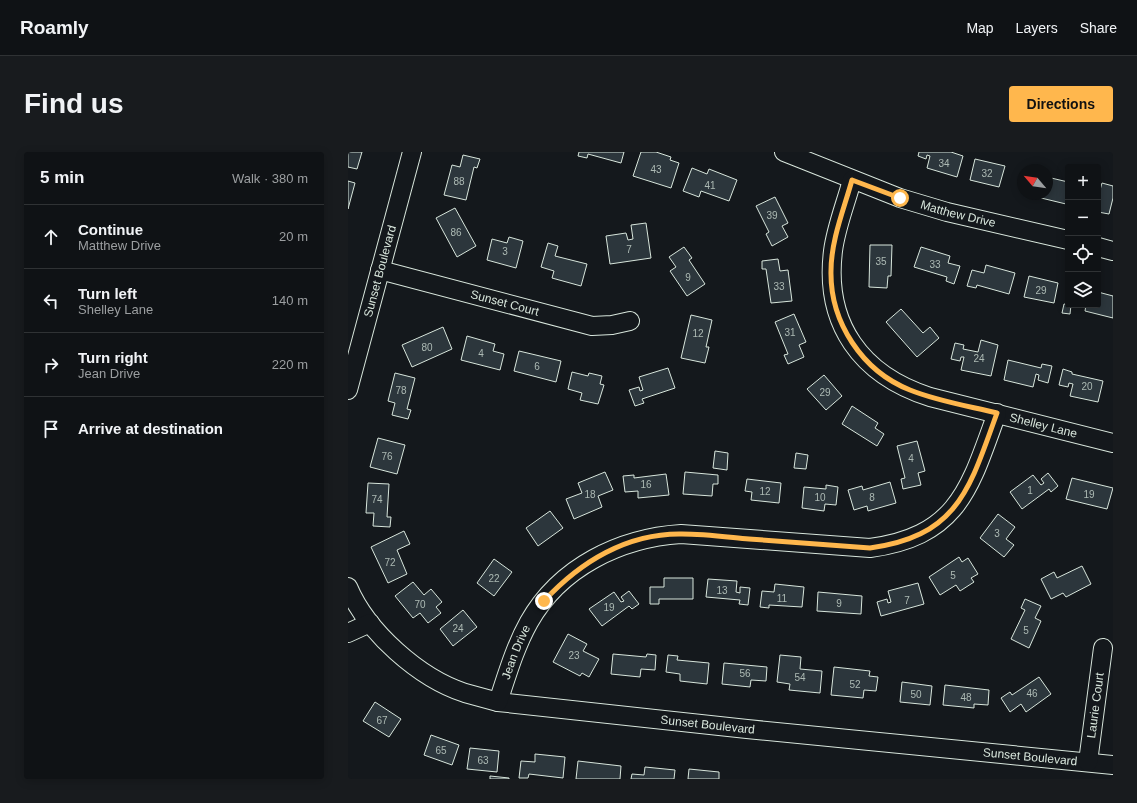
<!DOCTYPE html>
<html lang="en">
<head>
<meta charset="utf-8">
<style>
  body { margin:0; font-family:Helvetica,sans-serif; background:#181b1e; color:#f1f3f6 }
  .controls { position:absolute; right:12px; top:12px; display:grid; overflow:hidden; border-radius:4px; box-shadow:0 2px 10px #0003 }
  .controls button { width:36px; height:36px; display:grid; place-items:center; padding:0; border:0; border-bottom:1px solid #2f3234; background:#0f1215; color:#f1f3f6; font:20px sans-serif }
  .compass { position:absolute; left:669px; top:12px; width:36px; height:36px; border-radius:50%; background:#0f1215; box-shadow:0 2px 10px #0003; rotate:299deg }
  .stop { position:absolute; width:12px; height:12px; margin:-9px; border:3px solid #ffb74d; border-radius:50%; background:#fff }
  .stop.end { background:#ffb74d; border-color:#fff; box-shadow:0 1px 4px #0008 }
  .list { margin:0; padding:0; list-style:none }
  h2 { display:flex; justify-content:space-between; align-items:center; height:52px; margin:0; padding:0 16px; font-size:17px }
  h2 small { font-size:13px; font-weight:400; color:#9b9ea0 }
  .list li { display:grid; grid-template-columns:26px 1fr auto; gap:12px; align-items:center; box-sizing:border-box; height:64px; padding:0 16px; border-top:1px solid #2f3234 }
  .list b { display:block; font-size:15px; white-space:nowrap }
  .list p { margin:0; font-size:13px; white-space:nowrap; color:#9b9ea0 }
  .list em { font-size:13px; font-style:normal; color:#9b9ea0 }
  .icon { flex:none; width:22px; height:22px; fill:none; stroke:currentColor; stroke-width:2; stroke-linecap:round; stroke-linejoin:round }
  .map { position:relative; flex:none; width:765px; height:627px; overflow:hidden; border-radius:4px }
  header { display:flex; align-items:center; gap:24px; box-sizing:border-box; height:56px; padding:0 20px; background:#0f1215; border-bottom:1px solid #2f3234 }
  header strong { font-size:19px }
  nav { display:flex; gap:22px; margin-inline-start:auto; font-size:14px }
  .intro { display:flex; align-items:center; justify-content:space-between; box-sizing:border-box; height:96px; padding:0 24px }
  h1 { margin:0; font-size:28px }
  .button { padding:10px 18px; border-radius:4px; background:#ffb74d; color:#111; font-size:14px; font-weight:700 }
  main { display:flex; gap:24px; padding:0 24px }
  aside { flex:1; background:#0f1215; border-radius:4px; box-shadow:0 2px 10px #0003 }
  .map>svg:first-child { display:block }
  .building { fill:#2c363c; stroke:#d8e6dc }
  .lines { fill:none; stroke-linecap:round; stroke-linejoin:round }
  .minor-casing { stroke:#d8e6dc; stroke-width:20 }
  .minor { stroke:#14181c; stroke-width:18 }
  .route { stroke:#ffb74d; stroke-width:5 }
  .labels { text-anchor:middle; stroke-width:3; stroke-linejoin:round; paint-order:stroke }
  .number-label { font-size:10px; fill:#adbab4 }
  .street-label { font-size:12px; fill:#d8e6dc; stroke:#14181c }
</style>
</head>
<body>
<header>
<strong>Roamly</strong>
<nav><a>Map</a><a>Layers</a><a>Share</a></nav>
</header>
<div class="intro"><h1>Find us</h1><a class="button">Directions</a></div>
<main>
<aside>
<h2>5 min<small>Walk · 380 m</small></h2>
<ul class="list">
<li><svg class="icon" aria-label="ahead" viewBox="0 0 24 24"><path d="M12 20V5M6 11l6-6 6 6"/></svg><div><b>Continue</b><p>Matthew Drive</p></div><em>20 m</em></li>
<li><svg class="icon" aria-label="left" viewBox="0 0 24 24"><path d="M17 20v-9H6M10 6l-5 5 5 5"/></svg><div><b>Turn left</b><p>Shelley Lane</p></div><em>140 m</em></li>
<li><svg class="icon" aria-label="right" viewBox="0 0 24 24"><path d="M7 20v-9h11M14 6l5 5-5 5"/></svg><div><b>Turn right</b><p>Jean Drive</p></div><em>220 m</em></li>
<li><svg class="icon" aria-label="arrive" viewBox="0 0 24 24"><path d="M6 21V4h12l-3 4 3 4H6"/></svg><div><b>Arrive at destination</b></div></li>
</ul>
</aside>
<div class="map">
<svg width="765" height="627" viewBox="0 0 765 627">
  <rect width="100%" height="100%" fill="#14181c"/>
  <g class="building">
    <path d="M0,0H14L9,17L0,15Z"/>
    <path d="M231,0H276L273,11L240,2L239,6L230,4Z"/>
    <path d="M293,0H308L323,5L322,8L331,11L323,36L285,24Z"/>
    <path d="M571,0H603L615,4L609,25L579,16L582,4L579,3L578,7L570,4Z"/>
    <path d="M115,3L132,7L129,16L126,15L118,48L96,43L104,13L112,15Z"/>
    <path d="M627,7L657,14L651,35L622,28Z"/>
    <path d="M344,16L359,22L361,17L389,28L381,49L353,39L351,45L335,39Z"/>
    <path d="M699,25L720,30L718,52L689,45L690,42H699Z"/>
    <path d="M0,29L7,31L0,57Z"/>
    <path d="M754,31L765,34V46L761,62L750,60V37L752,38Z"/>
    <path d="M427,45L440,71L434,74L440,85L424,94L418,82L421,80L408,54Z"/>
    <path d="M107,56L128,94L109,105L88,66Z"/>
    <path d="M298,71L303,106L262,112L258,84L278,81L280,88L285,87L283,73Z"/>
    <path d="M161,85L175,89L168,116L139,108L144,87L159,91Z"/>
    <path d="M200,91L210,94L207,104L239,112L233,134L204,126L206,119L193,115Z"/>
    <path d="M522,93H544L543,124H540L539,136L521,135Z"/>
    <path d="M336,95L344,106L341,108L357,132L339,144L322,119L328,115L321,105Z"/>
    <path d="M573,95L602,104L600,111L612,114L606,132L598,129L599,125L566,115Z"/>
    <path d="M430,107L432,119L440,118L444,149L423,151L418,117H414V109Z"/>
    <path d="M638,113L667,121L661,142L629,133L628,136L619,134L624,118L636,121Z"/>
    <path d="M681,124L710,131L706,151L676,145Z"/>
    <path d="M750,140L765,144V166L737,159L738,153H750Z"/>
    <path d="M716,152L723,153L722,162L714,161Z"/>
    <path d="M553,157L575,181L582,175L591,186L569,205L538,170Z"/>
    <path d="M446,162L458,190L451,193L456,205L440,212L436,203L440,202L427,170Z"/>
    <path d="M343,163L364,168L358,195H361L357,211L333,206Z"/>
    <path d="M95,175L104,197L64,215L54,193Z"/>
    <path d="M119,184L147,192L145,199L156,202L152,218L113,208Z"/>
    <path d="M633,188L650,193L643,224L613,218L616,205H613L612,209L603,207L607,191L616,193L615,197L630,200Z"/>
    <path d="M171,199L213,209L208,230L166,219Z"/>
    <path d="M660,208L693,216L694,212L704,214L700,231L690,228L691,223L688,222L685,235L656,228Z"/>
    <path d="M320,216L327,236L294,247L296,251L287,254L281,238L291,235L292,239L295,238L291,225Z"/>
    <path d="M715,217L724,220V222L755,229L750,250L722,244L725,232L721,231L720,235L711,233Z"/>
    <path d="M224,220L240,224L241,221L254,224L252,232L256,233L250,252L232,248L234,241L220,237Z"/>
    <path d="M47,221L67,226L59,257L63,258L60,267L44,263L47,251L40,249Z"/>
    <path d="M476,223L494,244L478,258L459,237Z"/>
    <path d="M504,254L530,271L527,276L536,282L529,294L494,272Z"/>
    <path d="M30,286L57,293L49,322L22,315Z"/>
    <path d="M569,289L577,319L570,321L573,333L555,337L553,327L557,326L549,294Z"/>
    <path d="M367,299L380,301L379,318L365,316Z"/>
    <path d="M448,301L460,303L458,317L446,316Z"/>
    <path d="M257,320L265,338L250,344L254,355L226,367L218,347L234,341L230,331Z"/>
    <path d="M337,320L370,323V332H365L364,344L335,342Z"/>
    <path d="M700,321L710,334L703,340L701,337L674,357L662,340L685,323L693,333L696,331L693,327Z"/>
    <path d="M318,322L321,343L290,346V339L277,340L275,324L286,323V326Z"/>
    <path d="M724,326L765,336L759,357L718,347Z"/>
    <path d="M399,327L433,331L431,351L403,348L404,340L397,339Z"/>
    <path d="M542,330L548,351L520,359L519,354L506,358L500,338L514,334L515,338Z"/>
    <path d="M20,331L41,332L39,365H43L42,375L25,374L26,361H18Z"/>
    <path d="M478,333L490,335L488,353L477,352L476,359L454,356L456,335L478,337Z"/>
    <path d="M202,359L215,376L190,394L178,376Z"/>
    <path d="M650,362L667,375L658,387L666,393L656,405L632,386Z"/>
    <path d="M56,379L62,392L49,398L59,422L40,431L23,395Z"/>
    <path d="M611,405L614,410L620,406L630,422L623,426L626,430L612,439L608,433L592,443L581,425Z"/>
    <path d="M146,407L164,420L146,444L129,431Z"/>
    <path d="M734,414L743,432L718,445L715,441L703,447L693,427L706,420L709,426Z"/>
    <path d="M316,426H345V447H311V452H302V435H316Z"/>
    <path d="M360,427L389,429L388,440L392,441V435L402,436L400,453L391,452L392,448L358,445Z"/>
    <path d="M65,430L76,443L83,437L94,450L88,455L93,461L80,471L72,461L65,466L47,444Z"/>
    <path d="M570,431L576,452L533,464L529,450L539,447L540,451L543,450L540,439Z"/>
    <path d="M427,432L456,435L454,455L421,453V456L412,455L414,439L426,440Z"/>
    <path d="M281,439L291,452L284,457L281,454L254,474L241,457L266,440L273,450L276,449L273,445Z"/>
    <path d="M470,440L514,444L513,462L469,459Z"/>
    <path d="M677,447L693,454L687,466L693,469L681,496L663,487L677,458L673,456Z"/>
    <path d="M115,458L129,475L105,494L92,477Z"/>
    <path d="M220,482L239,492L235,499L251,507L241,525L234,521L232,524L205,510Z"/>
    <path d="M265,502L298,505L299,502L308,503L307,518L293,517L292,525L263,522Z"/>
    <path d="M320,503L330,504L329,508L361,511L359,532L332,529V522L318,520Z"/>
    <path d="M432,503L453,505L452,517L474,519L472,541L441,538L442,532L429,530Z"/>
    <path d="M376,511L419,515L418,529L403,528L402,535L374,532Z"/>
    <path d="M486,515L522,519L521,524L530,525L528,539L516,538L515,546L483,543Z"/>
    <path d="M691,525L703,542L678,560L673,552L662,560L653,546L662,540L664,543Z"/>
    <path d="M554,530L584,534L582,553L552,550Z"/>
    <path d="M597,533L641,538L640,553L626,552V556L595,553Z"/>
    <path d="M27,550L53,567L41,585L15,569Z"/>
    <path d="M83,583L111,593L104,613L76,603Z"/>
    <path d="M122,596L151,599L149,620L119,617Z"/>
    <path d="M187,602L217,605L215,626L181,622L180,626H171L173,609L187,610Z"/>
    <path d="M230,609L273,614L272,627H228Z"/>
    <path d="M297,615L327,618L326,627H283L284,622L296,623Z"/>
    <path d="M341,617L371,620V627H340Z"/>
    <path d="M142,624L161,626V627H142Z"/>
  </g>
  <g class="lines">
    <defs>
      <g id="minor">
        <path id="s1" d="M436,0L552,46L599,60L720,88"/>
        <path id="s2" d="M504,28C498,51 488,75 485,99C476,172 513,223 582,245L765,291"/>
        <path d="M750,95L765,99"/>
        <path id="s3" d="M32,118L244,174L264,173L282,169"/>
        <path id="s4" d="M0,238L64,0"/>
        <path id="s5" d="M0,435C19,480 71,526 117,541C128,544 139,547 150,550L399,577L765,613"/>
        <path d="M0,481L22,471"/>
        <path id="s6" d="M150,550C159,523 167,495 181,470C212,415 272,386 333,382L522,396C611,384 622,335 649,261"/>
        <path id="s7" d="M740,610L755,496"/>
      </g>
    </defs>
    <use href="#minor" class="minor-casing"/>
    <use href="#minor" class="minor"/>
  </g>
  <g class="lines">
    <path class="route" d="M196,449C232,410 279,381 334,382C356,382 379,385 401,387C441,390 482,393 522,396C611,384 622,335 649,261C620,254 589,249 562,238C514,219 482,170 483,119C483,88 496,57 504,28L552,46"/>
  </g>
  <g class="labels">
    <g class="number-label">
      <text x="596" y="15">34</text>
      <text x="308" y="21">43</text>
      <text x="639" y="25">32</text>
      <text x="111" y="33">88</text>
      <text x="362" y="37">41</text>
      <text x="424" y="67">39</text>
      <text x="108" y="84">86</text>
      <text x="281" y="101">7</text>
      <text x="157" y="103">3</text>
      <text x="533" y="113">35</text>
      <text x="587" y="116">33</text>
      <text x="340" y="129">9</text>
      <text x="431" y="138">33</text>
      <text x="693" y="142">29</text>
      <text x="442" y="184">31</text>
      <text x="350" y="185">12</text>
      <text x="79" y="199">80</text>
      <text x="133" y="205">4</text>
      <text x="631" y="210">24</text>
      <text x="189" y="218">6</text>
      <text x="739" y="238">20</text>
      <text x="53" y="242">78</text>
      <text x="477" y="244">29</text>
      <text x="39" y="308">76</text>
      <text x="563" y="310">4</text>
      <text x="298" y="336">16</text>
      <text x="682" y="342">1</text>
      <text x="417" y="343">12</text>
      <text x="242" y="346">18</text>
      <text x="741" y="346">19</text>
      <text x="472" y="349">10</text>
      <text x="524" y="349">8</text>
      <text x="29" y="351">74</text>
      <text x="649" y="385">3</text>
      <text x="42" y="414">72</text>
      <text x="605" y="427">5</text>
      <text x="146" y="430">22</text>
      <text x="374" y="442">13</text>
      <text x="434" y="450">11</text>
      <text x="559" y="452">7</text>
      <text x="491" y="455">9</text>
      <text x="72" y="456">70</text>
      <text x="261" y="459">19</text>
      <text x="110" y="480">24</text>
      <text x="678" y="482">5</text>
      <text x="226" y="507">23</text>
      <text x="397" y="525">56</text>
      <text x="452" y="529">54</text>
      <text x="507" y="536">52</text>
      <text x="684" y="545">46</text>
      <text x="568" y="546">50</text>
      <text x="618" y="549">48</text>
      <text x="34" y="572">67</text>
      <text x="93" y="602">65</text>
      <text x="135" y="612">63</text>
    </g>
    <g class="street-label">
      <text dy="4" stroke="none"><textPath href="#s1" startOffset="185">Matthew Drive</textPath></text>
      <text dy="4" stroke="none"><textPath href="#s4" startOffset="123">Sunset Boulevard</textPath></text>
      <text dy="4" stroke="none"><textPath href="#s3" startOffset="129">Sunset Court</textPath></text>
      <text dy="4" stroke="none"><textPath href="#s2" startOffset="383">Shelley Lane</textPath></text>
      <text dy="4" stroke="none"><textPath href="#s6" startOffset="53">Jean Drive</textPath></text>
      <text dy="4" stroke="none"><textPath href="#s7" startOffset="57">Laurie Court</textPath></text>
      <text dy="4" stroke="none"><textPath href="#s5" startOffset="407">Sunset Boulevard</textPath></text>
      <text dy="4" stroke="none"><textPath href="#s5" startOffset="731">Sunset Boulevard</textPath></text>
    </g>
  </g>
</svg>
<div class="controls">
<button>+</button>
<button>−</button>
<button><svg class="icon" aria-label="locate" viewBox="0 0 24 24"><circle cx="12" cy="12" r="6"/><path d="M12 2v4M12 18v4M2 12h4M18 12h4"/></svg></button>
<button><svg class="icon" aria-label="layers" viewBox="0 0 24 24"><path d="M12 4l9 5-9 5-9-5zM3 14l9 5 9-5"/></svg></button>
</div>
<svg class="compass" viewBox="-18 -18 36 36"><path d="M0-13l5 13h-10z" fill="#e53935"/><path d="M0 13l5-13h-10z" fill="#9b9ea0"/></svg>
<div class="stop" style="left:552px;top:46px"></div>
<div class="stop end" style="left:196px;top:449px"></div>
</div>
</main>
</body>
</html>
